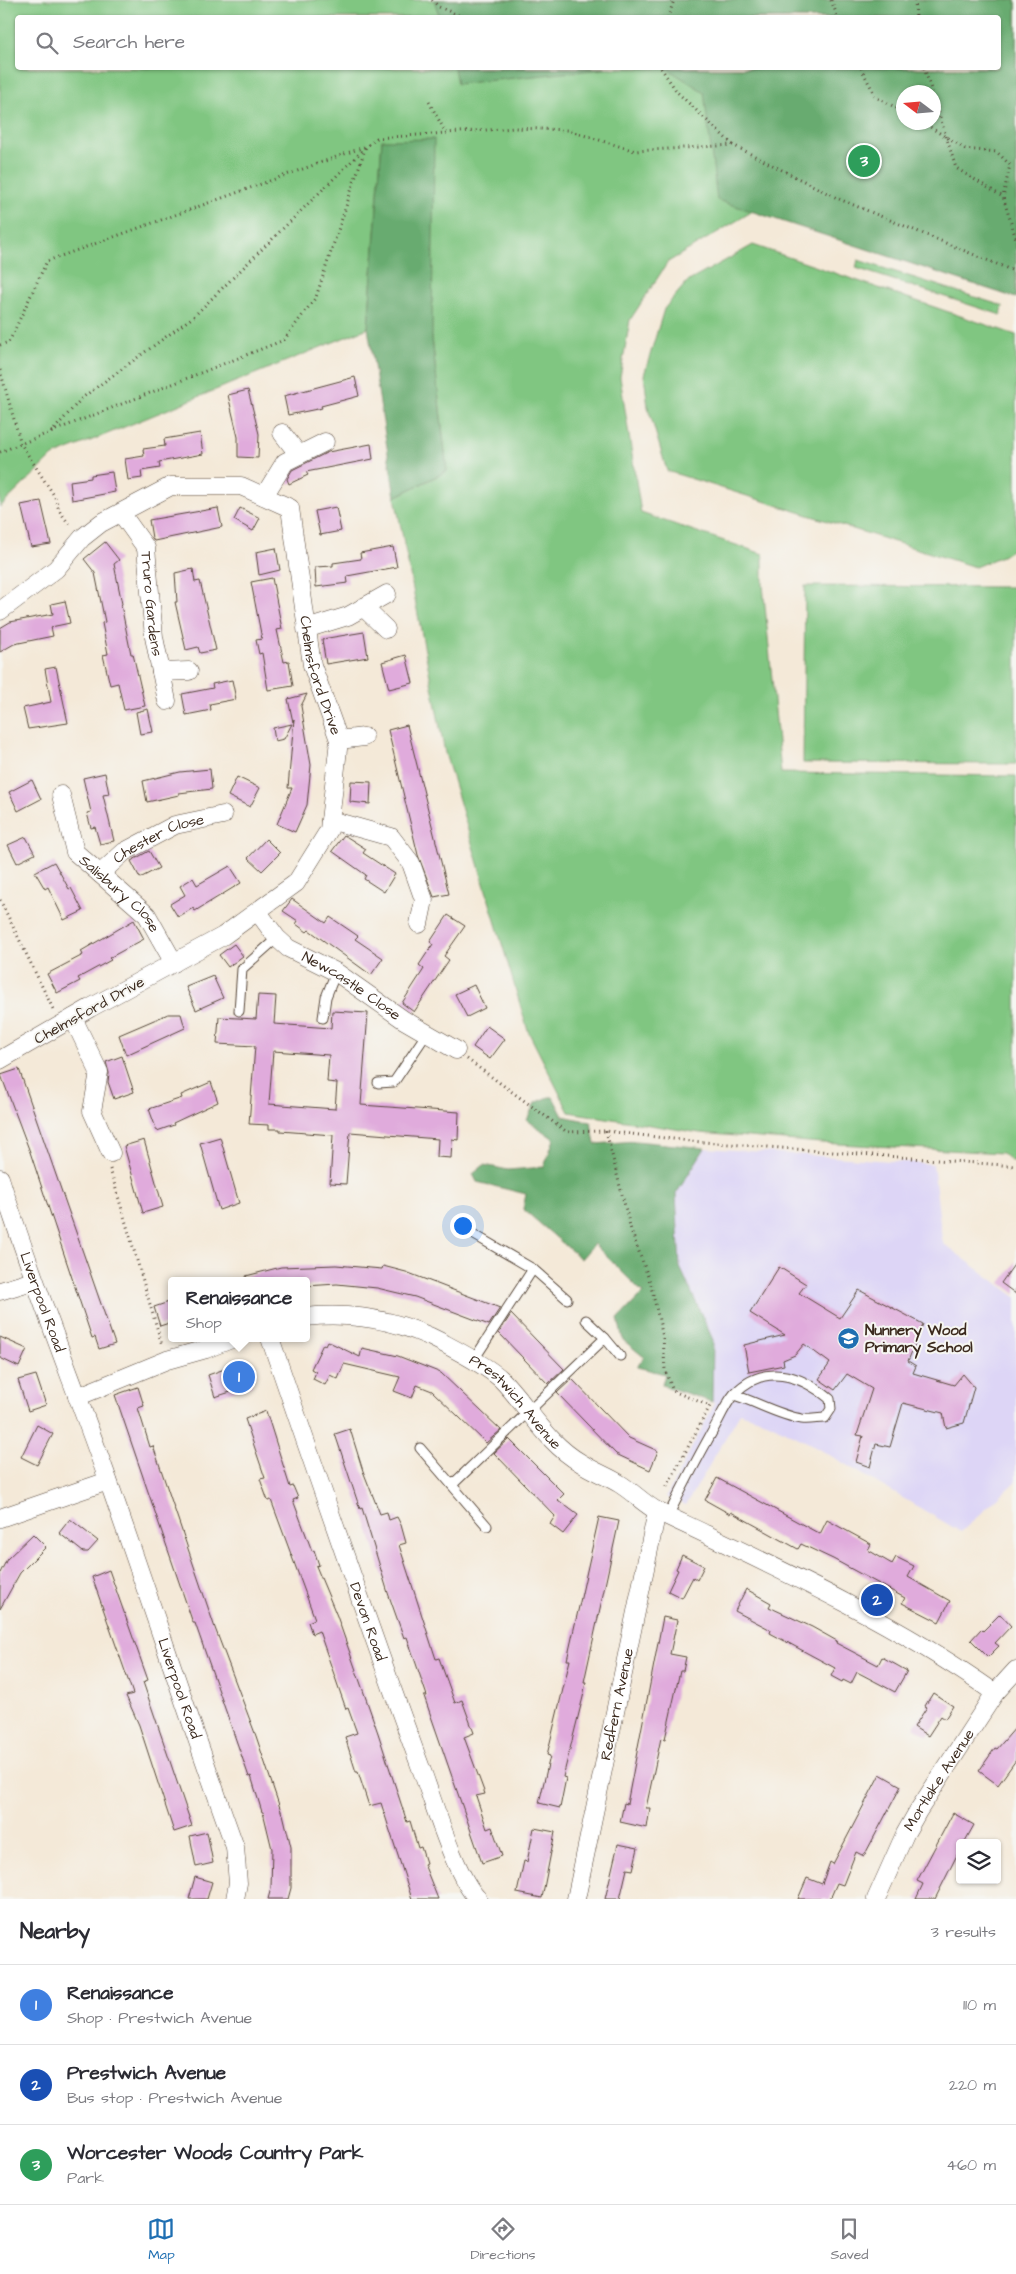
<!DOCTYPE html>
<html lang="en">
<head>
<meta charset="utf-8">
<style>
  body { margin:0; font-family:"Architects Daughter",sans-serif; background:#f7f7f7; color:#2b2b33 }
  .controls { position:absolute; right:15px; bottom:15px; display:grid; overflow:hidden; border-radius:5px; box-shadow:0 1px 4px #0004 }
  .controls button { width:45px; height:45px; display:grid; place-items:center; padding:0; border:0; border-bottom:1px solid #e1e1e2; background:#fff; color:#2b2b33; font:25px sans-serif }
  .compass { position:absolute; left:896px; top:85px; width:45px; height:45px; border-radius:50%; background:#fff; box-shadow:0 1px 4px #0004; rotate:286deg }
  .you { position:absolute; left:462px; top:1225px; width:18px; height:18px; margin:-12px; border:4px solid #fff; border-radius:50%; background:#1a73e8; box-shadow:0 0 0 8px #1a73e833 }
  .badge { display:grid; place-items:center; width:32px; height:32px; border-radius:50%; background:#1f6fb2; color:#fff; font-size:16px; font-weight:700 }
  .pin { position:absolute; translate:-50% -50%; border:2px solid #fff; box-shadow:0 1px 5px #0006 }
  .popup { position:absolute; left:168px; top:1277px; width:142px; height:65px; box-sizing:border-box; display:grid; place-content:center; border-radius:5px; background:#fff; filter:drop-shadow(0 1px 4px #0005); font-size:16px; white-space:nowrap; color:#7c7c81 }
  .popup b { font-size:19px; color:#2b2b33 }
  .popup::after { content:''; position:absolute; left:50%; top:100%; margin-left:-10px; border:10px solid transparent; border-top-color:#fff }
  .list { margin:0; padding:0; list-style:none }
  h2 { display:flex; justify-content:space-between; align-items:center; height:65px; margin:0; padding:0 20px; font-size:21px }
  h2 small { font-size:16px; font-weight:400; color:#7c7c81 }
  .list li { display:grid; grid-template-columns:32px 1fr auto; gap:15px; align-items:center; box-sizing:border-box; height:80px; padding:0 20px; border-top:1px solid #e1e1e2 }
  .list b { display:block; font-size:19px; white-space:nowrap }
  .list p { margin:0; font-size:16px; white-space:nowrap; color:#7c7c81 }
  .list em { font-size:16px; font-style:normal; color:#7c7c81 }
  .icon { flex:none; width:28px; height:28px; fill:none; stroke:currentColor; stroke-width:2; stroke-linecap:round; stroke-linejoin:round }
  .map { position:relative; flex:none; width:1016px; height:1899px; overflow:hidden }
  .search { position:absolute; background:#fff; box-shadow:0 1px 4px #0004; left:15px; right:15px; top:15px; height:55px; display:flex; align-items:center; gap:12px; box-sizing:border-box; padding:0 18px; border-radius:5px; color:#7c7c81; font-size:19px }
  .sheet { height:305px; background:#fff }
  nav { display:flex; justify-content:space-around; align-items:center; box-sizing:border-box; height:70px; border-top:1px solid #e1e1e2; background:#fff; font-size:14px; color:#7c7c81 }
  nav a { display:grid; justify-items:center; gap:2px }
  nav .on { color:#1f6fb2 }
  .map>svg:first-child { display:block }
  .built { fill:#ddd5f6 }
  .green { fill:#80c681; stroke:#5e7850; fill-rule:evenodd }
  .forest { fill:#68ab6f; stroke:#526a46; fill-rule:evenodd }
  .building { fill:#e0abdc; fill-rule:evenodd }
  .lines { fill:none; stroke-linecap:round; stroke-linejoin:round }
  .lane-casing { stroke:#57473a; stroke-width:11 }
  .street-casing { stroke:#57473a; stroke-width:19 }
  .path { stroke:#57473a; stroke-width:3; stroke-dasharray:1 4; stroke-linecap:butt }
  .lane { stroke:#fff; stroke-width:9 }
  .street { stroke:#fff; stroke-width:18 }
  .labels { text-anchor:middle; stroke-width:4; stroke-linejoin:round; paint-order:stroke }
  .street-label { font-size:15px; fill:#3b2a1e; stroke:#f6f6f2 }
  .poi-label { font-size:15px; font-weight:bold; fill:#3b2a1e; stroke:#f6f6f2; text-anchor:start }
</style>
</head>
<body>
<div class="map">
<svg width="1016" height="1899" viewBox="0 0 1016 1899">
  <rect width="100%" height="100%" fill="#f6f6f2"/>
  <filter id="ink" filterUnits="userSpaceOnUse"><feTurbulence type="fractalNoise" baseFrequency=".02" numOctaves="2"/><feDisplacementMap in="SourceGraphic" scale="10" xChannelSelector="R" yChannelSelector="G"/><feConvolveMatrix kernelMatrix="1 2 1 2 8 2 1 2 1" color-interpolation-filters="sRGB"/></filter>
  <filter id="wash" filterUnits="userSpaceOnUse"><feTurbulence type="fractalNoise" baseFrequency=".0096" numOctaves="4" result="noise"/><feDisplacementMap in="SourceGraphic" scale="20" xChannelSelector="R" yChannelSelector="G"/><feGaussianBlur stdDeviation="1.12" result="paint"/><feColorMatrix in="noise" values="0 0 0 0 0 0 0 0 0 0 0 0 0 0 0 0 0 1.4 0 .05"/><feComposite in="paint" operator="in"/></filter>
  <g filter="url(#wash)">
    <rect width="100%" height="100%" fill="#f4e9d8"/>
    <path class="built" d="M705,1148L933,1164L942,1239L944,1244L1016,1297V1481L961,1532L809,1443L763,1420L740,1413L686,1505L666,1497L715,1403L669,1388L686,1280L680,1267L676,1194Z"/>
    <g class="green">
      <path d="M0,0H1016V298L753,211L668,262L630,320L620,377L641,513L763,554V585L781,773L1016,776V1161H1011L1002,1153L821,1143L700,1133L569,1112L528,1031L445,753L395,497L447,471L432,338L382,140L368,328L53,456L0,507ZM18,18H998V68H18ZM904,92H934V122H904Z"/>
      <path d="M753,245L1016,335V547L1002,556L975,567L667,471L648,407L644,375L664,309L687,282Z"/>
      <path d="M858,260L1003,306L1001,315L856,268Z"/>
      <path d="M805,586L1016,587V764L803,763Z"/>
    </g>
    <g class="forest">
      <path d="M434,0H1016V298L717,200L704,92L666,68H998V18H440ZM934,92V122H904V92Z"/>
      <path d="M454,68H611L457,84Z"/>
      <path d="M434,139L432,338L447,471L395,497L368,328L382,140Z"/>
      <path d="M549,1097H553L563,1116L591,1122L595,1144L636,1141L705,1148L676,1194L680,1267L713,1340L712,1402L662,1385L665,1374L637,1367L644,1357L623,1340L618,1319L643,1293L594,1244L581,1259L523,1209L526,1194L477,1182L473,1174L484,1165L508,1170L544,1167L554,1139L527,1120L535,1103Z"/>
    </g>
    <g id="blocks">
      <g class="building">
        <path d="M355,377L359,396L321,406L322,408L288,415L284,396Z"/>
        <path d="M248,390L259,434L258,458L238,457V437L228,395Z"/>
        <path d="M200,433L203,454L159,462L160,468L141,471L142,478L128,480L125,459L144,456L143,449L165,446L164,439Z"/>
        <path d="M371,444L373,459L306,472L308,475L289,484L287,479L292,470L328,452Z"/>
        <path d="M112,472L115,492L72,500L70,481L91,478V475Z"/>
        <path d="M41,501L51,544L31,547L21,505Z"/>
        <path d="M336,507L341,531L320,535L315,511Z"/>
        <path d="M218,508L222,527L154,541L152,538L149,520Z"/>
        <path d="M240,508L260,518L253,531L234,520Z"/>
        <path d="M105,542L119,560L114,564L122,604L121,605L131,654H133L145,706L124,710L118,683L110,685L103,655L108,654L102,623L105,622L95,573L84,559Z"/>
        <path d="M393,547L397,567L347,576L348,583L316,587L315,567L333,566V563L361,559L360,553Z"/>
        <path d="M276,548L280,570L259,575L256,552Z"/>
        <path d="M193,569L195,582L200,581L216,650L200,653L198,647L186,650L175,602H177L175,573Z"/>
        <path d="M272,578L282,629L277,630L284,662L289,661L293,686L268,690L262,653L259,654L256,640L262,639L251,582Z"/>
        <path d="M65,601L70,623L51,627L53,636L14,644L0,652V628L10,622L53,614L51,604Z"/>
        <path d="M364,632L368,657L326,664L322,639Z"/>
        <path d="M406,655L413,683L389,689L382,662Z"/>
        <path d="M56,667L68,723L28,729L23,708L51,702L45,669Z"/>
        <path d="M232,680L236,699L210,704L211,710L186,715L182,694L213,688L212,684Z"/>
        <path d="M307,694L301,706L311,765L307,805L295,832L277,824L292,788H288L294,719L293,722L288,699Z"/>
        <path d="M148,709L153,732L140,734L136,712Z"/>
        <path d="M292,724L284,739L275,741L273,728Z"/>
        <path d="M407,725L449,894L434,897L418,855L388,730Z"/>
        <path d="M210,769L212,789L179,793V795L147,802L143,781L180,772Z"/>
        <path d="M105,773L109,794L103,795L114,841L100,844L95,827L91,828L87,813L91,812L83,778Z"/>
        <path d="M237,777L260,788L250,807L228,796Z"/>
        <path d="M32,780L41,799L18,811L9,792Z"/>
        <path d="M351,781L371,782L370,804L350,802Z"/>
        <path d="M344,835L366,849L363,853L395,874L384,892L364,879L366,875L332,851Z"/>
        <path d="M26,837L35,854L17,863L8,845Z"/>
        <path d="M266,839L280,853L262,871L248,858Z"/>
        <path d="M149,851L159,868L140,878L131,861Z"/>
        <path d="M54,862L69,889L71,888L83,911L64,920L48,887L45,889L35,872Z"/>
        <path d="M230,866L241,883L195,911L193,908L178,917L170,904L185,895L180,886L193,878L197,885Z"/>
        <path d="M292,899L326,923L330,917L358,936L355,939L383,958L371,975L309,930L307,932L296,924L298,921L283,911Z"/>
        <path d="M448,915L465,926L444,956L449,960L414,1012L402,1003L424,969L419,965L433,944L430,942Z"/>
        <path d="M134,920L144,939L109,958L111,960L78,978L80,981L57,993L47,974L83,955L81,951Z"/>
        <path d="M234,944L243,956L228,967L219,955Z"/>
        <path d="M213,976L223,998L196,1010L186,987Z"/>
        <path d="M474,985L485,1008L467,1017L455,994Z"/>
        <path d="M258,995L276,996L274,1024L331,1028L332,1011L368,1013L361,1105L459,1112L458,1140L452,1139L451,1158L437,1157L438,1139L350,1132L346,1184L330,1183L333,1135L280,1131V1129H269V1125L249,1124L255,1046L217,1044L219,1017L256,1019ZM273,1051L329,1055L327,1082L337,1083L335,1109L269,1104Z"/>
        <path d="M168,1014H181L185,1028L126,1055L119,1035Z"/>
        <path d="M487,1026L505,1039L490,1059L473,1047Z"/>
        <path d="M122,1056L134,1092L114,1099L108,1082L109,1073L106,1062Z"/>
        <path d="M19,1069L115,1344L99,1349L95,1337L92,1338L30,1152L1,1075Z"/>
        <path d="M211,1082L218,1102L173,1123L174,1125L157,1131L149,1109L182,1098L181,1095Z"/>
        <path d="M220,1137L239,1203L219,1210L200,1143Z"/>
        <path d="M144,1140L163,1207L143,1213L124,1146Z"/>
        <path d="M1016,1262V1294L1001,1283Z"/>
        <path d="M336,1265L382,1269L383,1266L406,1272L500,1308L489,1325L415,1297L377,1288L337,1284L306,1286V1281H247L246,1276L281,1267Z"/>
        <path d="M779,1267L806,1284L799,1293L840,1318L859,1290L923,1324L908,1361L916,1366L913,1373L954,1385L963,1374L974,1387L964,1423L946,1428L943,1413L903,1403L890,1447L876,1444L870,1467L856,1462L863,1436L857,1435L872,1389L847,1374L835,1390L819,1379L830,1363L804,1344L795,1355L783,1360L784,1365L749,1372L744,1345L785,1335L750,1313Z"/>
        <path d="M172,1301V1322L160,1326L154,1307Z"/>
        <path d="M511,1314L564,1369L548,1384L499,1333Z"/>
        <path d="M0,1337L27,1349L19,1367L0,1358Z"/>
        <path d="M327,1341L360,1357L362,1348L398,1356L441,1373L501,1430L486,1443L432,1391L417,1385L412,1398L394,1391L400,1377L344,1364L338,1379L330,1375L325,1385L313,1379L316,1372L311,1369L323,1344L325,1345Z"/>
        <path d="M244,1362L252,1385L215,1397L208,1375Z"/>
        <path d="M36,1375L46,1405L28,1411L18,1380Z"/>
        <path d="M572,1379L629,1438L658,1451L650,1470L616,1454L557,1393Z"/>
        <path d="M138,1387L144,1406L138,1408L150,1447L153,1446L215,1628L256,1736L282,1814H283L291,1847V1888L288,1899H268L271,1888L272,1849L263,1812H262L251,1776L249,1777L195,1623H193L115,1395Z"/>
        <path d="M266,1411L290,1487L293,1486L298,1498L293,1500L312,1551L314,1550L319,1565L316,1566L337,1616L378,1733L407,1822L410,1821L418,1848L421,1847L426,1863L424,1864L438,1899H412L381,1803L369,1806L358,1772H356L345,1737L357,1733L348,1708L346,1709L319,1631L312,1634L308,1622L315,1619L271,1500L268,1501L260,1479L265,1478L245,1419Z"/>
        <path d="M37,1425L53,1434L37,1465L21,1457Z"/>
        <path d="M350,1429L363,1471L380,1514L387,1512L389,1520L397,1517L401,1525L406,1543L399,1545L436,1659L439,1658L455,1703L462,1700L474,1733L464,1737L485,1794L476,1796L487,1829L492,1827L502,1856L482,1863L424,1696H427L407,1637L404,1638L388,1593L362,1508L360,1509L335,1434Z"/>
        <path d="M509,1439L564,1494L558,1500L578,1515L563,1534L550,1524L555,1516L494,1453Z"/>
        <path d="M717,1478L820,1534L827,1520L871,1544L868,1550L892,1564L896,1557L914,1566L908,1577L950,1601L939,1622L902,1603L905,1598L833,1559L801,1544L798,1549L731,1512L730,1514L705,1500Z"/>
        <path d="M599,1517L619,1521L584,1682H586L583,1697L563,1777L566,1778L560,1808L539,1803L550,1756L547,1755L570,1660H567Z"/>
        <path d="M70,1519L98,1541L88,1552H83L59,1533Z"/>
        <path d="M33,1534L46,1547L20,1573L0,1609V1573L7,1559Z"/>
        <path d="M682,1555L704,1566L697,1580L693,1577L682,1598L668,1591L678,1570L676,1569Z"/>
        <path d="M109,1570L148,1680L143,1682L192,1826L174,1832L139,1725L126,1696L133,1694L92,1577Z"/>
        <path d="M746,1589L771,1603L769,1607L812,1627L837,1641L836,1643L878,1665L882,1657L907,1671L895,1692L857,1672L851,1684L843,1680L842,1682L831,1676L835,1668L770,1633L771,1630L735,1611Z"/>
        <path d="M1000,1614L1011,1626L995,1643L999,1646L988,1657L971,1640L981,1629L983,1631Z"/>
        <path d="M663,1617L677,1620L670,1654L686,1657L683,1671H680L665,1739L661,1738L646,1808H650L647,1828L620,1822L624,1803L627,1804Z"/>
        <path d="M933,1693L953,1706L945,1719L941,1716L928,1736L914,1727L927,1707L925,1706Z"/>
        <path d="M1016,1727V1760L998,1785L979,1771L995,1748L997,1749Z"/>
        <path d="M880,1774L901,1786L864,1856L856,1852L843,1885L837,1883L830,1899H798L807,1878L822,1884L830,1862L833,1864Z"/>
        <path d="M953,1813L974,1825L964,1843H960V1849L935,1899H916L923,1884L917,1881Z"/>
        <path d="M534,1828L555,1832L542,1898L517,1893L524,1861L527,1862Z"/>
        <path d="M207,1832L213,1863L196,1867L190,1836Z"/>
        <path d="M618,1844L638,1848L633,1870L627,1869L620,1899H605Z"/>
        <path d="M195,1877L212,1882L207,1899H189Z"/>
      </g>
    </g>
  </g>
  <g filter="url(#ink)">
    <use href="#blocks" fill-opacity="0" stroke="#57473a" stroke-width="1"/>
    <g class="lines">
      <defs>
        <g id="lane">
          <path d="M239,1011L242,969L277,938"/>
          <path d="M323,1018L326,997L336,972"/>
          <path d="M378,1083L394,1082L427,1033"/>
          <path d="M466,1230L533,1269L567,1299"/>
          <path d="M605,1338L620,1356"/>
          <path d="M473,1361L533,1269"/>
          <path d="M420,1448L487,1526"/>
          <path d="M452,1485L605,1338L586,1320"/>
          <path d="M668,1516C682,1488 696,1461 711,1434C718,1422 725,1405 734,1394C764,1362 801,1375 830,1399L831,1409L825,1418C818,1418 809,1420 802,1419C778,1415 757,1402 734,1395"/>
        </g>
        <g id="street">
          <path d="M282,433L299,455"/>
          <path d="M264,496L285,462L325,442"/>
          <path id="s1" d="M121,513L146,548L154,637L167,701"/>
          <path d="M363,607L386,629"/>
          <path id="s2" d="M0,611L56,569L82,538L101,523L171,486H241L290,508L312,665L339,740L329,830L296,883L223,936L90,1008L0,1060"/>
          <path d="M306,629L348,616L387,594"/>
          <path d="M161,672L189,671"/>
          <path d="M339,740L364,737"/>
          <path id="s3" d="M61,795L75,852L147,915L174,963"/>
          <path d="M330,820L391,837L411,863L424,900L419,924"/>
          <path id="s4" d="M100,874L124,852L175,825L223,815"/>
          <path id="s5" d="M258,912L277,938L288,948L336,972L404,1020L456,1050"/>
          <path d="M73,1018L99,1072L92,1111L111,1153"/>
          <path id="s6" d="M0,1178C32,1280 72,1379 108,1480C151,1602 191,1725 235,1847L238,1883L235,1899"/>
          <path d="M0,1291L33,1281"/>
          <path id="s7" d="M306,1317C354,1312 401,1321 443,1343C460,1352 487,1366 501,1379C528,1406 546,1443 581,1463C593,1471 607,1476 620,1484C633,1492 645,1505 659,1512C773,1566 892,1620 995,1693"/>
          <path id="s8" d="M270,1338C320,1483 369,1628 422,1771C434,1803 456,1878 478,1899"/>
          <path d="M77,1397L167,1360L206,1349L234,1338"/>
          <path d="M0,1518L108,1481"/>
          <path id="s9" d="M576,1899L657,1511"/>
          <path id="s10" d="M876,1899L905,1834L918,1811L995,1693L1016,1670"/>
        </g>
      </defs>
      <use href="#lane" class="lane-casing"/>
      <use href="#street" class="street-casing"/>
      <g class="path">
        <path d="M432,0L439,7L465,18"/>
        <path d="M831,0L838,18"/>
        <path d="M915,0L916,18"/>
        <path d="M668,18L674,0"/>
        <path d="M661,68L677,92L733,145L839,199L1016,272"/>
        <path d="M861,68L876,97L904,112"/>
        <path d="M924,68L932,92"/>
        <path d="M934,98L956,168L1003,197L1016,239"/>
        <path d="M429,102L446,133"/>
        <path d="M922,122L965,149L997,152L1010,165L1003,197"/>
        <path d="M0,345L9,342L47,261L364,147"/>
        <path d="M0,370L21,444L55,497L59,510L71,527"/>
        <path d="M51,433L82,398L193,317L367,146L377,138L515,128L567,130L635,151L733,145"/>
        <path d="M0,452L284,340L316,297L366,146"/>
        <path d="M0,900L54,1011"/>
        <path d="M467,1059L567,1132L606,1131L690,1141L1016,1166"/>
        <path d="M606,1131L631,1230L650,1282L663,1337L665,1370L673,1391L710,1406L665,1490"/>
        <path d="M110,1169L162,1345"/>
      </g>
      <use href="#lane" class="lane"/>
      <use href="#street" class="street"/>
    </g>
  </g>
  <defs>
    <symbol id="school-disc" viewBox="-11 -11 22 22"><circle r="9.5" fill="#1f6fb2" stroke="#f6f6f2"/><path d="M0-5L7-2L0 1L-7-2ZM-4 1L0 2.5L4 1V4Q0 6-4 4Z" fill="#fff"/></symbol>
  </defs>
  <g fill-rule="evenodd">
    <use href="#school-disc" x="836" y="1326" width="25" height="25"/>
  </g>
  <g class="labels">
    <g class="street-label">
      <text dy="5" stroke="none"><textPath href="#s1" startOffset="99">Truro Gardens</textPath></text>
      <text dy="5" stroke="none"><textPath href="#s2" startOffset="508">Chelmsford Drive</textPath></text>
      <text dy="5" stroke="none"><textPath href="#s4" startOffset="70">Chester Close</textPath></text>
      <text dy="5" stroke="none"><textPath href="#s3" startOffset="120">Salisbury Close</textPath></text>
      <text dy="5" stroke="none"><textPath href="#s5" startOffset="121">Newcastle Close</textPath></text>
      <text transform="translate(89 1010) rotate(-29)" y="5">Chelmsford Drive</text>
      <text dy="5" stroke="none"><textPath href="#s6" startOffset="131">Liverpool Road</textPath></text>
      <text dy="5" stroke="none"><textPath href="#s7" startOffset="236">Prestwich Avenue</textPath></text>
      <text dy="5" stroke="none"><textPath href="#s8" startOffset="300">Devon Road</textPath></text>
      <text dy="5" stroke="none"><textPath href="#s6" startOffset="541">Liverpool Road</textPath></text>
      <text dy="5" stroke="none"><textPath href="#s9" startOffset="199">Redfern Avenue</textPath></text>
      <text dy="5" stroke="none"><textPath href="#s10" startOffset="135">Mortlake Avenue</textPath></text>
    </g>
    <g class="poi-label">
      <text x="865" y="1335">Nunnery Wood<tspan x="865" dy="17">Primary School</tspan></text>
    </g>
  </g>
</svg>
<div class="controls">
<button><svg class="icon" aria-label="layers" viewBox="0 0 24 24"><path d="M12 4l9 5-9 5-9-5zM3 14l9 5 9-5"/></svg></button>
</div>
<svg class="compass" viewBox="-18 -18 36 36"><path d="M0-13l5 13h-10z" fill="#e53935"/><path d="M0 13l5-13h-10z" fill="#7c7c81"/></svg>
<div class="you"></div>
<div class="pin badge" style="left:239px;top:1377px;background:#3f7fe0">1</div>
<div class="popup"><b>Renaissance</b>Shop</div>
<div class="pin badge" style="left:877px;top:1600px;background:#1a4fb4">2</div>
<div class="pin badge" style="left:864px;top:161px;background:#2e9e5b">3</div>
<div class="search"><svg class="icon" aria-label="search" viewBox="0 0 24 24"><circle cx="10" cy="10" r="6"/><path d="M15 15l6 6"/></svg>Search here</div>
</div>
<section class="sheet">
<h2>Nearby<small>3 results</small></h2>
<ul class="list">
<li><span class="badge" style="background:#3f7fe0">1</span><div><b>Renaissance</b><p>Shop · Prestwich Avenue</p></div><em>110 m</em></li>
<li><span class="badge" style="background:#1a4fb4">2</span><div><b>Prestwich Avenue</b><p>Bus stop · Prestwich Avenue</p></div><em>220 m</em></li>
<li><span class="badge" style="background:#2e9e5b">3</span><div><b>Worcester Woods Country Park</b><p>Park</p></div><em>460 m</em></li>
</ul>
</section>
<nav>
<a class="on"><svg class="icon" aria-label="map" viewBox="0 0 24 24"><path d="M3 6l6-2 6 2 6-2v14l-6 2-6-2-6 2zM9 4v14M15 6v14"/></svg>Map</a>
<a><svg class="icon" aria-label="directions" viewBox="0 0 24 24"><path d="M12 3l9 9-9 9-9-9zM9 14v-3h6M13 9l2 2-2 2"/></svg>Directions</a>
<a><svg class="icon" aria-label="saved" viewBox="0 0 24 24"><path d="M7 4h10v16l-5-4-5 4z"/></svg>Saved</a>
</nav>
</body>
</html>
